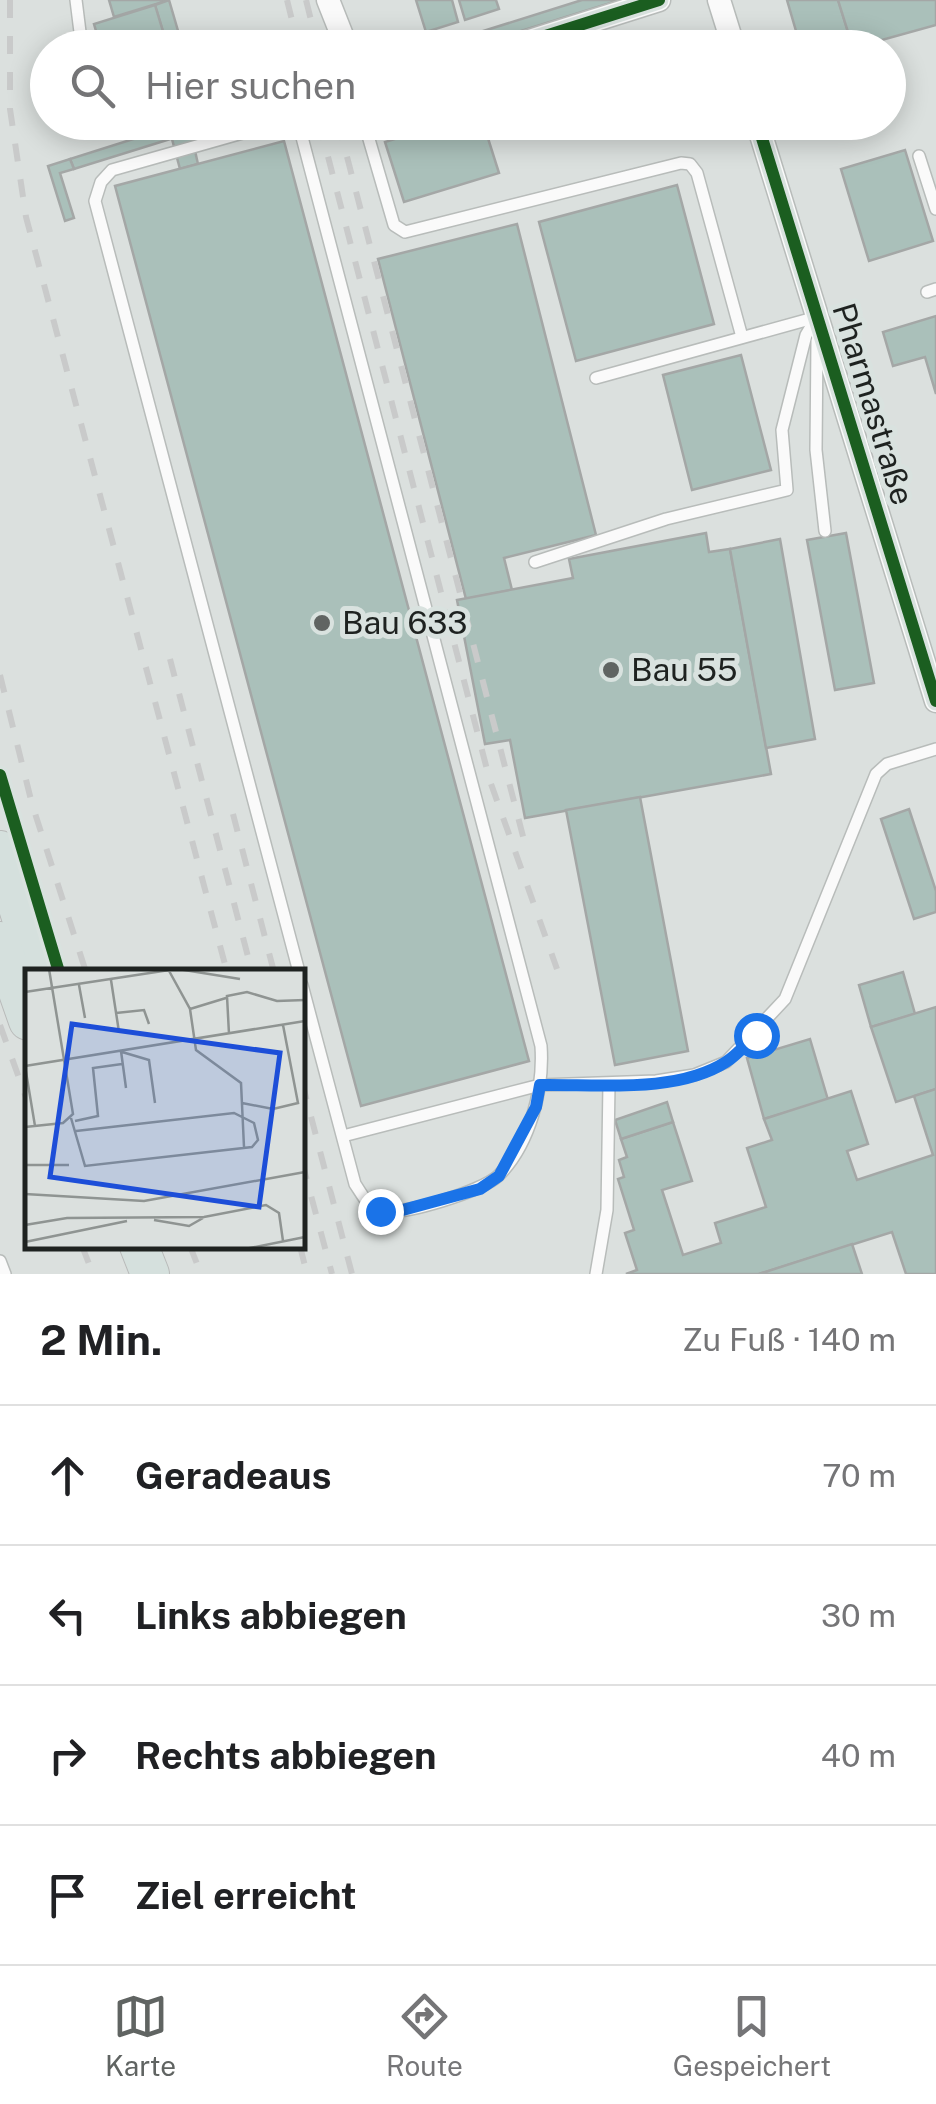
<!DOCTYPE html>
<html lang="de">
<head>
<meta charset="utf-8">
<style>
  body { margin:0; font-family:"Public Sans",sans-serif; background:#f2f2f2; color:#202124 }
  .stop { position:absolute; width:30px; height:30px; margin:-22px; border:8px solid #1a73e8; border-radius:50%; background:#fff }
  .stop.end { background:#1a73e8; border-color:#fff; box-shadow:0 2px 10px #0008 }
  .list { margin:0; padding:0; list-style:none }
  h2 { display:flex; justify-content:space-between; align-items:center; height:130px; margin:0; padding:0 40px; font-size:42px }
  h2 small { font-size:32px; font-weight:400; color:#757577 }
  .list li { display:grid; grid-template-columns:65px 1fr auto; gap:30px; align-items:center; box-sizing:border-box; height:140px; padding:0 40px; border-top:2px solid #e0e0e0 }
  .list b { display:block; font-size:38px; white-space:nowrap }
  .list em { font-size:32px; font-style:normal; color:#757577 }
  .icon { flex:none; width:55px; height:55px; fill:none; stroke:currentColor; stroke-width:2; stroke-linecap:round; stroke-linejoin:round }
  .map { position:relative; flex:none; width:936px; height:1274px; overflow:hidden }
  .search { position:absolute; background:#fff; box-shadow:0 5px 25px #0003; left:30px; right:30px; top:30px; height:110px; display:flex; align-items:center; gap:25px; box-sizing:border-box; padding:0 35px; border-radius:55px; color:#757577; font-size:38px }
  .sheet { height:690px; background:#fff }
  nav { display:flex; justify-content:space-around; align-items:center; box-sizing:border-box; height:140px; border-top:2px solid #e0e0e0; background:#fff; font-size:28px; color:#757577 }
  nav a { display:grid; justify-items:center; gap:5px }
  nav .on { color:#606462 }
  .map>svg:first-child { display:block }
  .building { fill:#aac0ba; stroke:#a4a7a6; stroke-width:2.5 }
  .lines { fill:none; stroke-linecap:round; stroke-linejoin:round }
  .lane-casing { stroke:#b8bcba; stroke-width:14 }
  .street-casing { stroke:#b8bcba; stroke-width:25 }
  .primary-casing { stroke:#b9bbba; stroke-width:40 }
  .lane { stroke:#fafafa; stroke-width:11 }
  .street { stroke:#fafafa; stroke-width:22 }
  .primary { stroke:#d5e0dd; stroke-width:38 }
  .rail { stroke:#c9caca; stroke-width:6; stroke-dasharray:18 18; stroke-linecap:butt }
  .cycleway-casing { stroke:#d9e2df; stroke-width:19 }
  .cycleway { stroke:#1b5e20; stroke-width:12 }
  .route { stroke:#1a73e8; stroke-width:12 }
  .poi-dot { fill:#606462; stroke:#d9e2df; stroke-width:4 }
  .labels { text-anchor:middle; stroke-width:10; stroke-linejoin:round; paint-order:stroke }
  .street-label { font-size:32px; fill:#1e2220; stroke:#d9e2df }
  .poi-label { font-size:32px; fill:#1e2220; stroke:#d9e2df; text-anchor:start }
  .inset-road { fill:none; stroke:#8f9492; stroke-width:2.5 }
  .view { fill:#1d4ed8; fill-opacity:0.15; stroke:#1d4ed8; stroke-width:5 }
  .inset-edge { fill:none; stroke:#1e2220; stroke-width:5 }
</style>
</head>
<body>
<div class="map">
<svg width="936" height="1274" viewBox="0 0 936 1274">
  <rect width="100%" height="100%" fill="#dbe0de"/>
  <g class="building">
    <path d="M109,0H169L114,17Z"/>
    <path d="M169,0L183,48H168L155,5Z"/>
    <path d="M416,0H452L458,22L426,32Z"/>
    <path d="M459,0H496L499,9L465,20Z"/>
    <path d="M582,0H620L467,48H429Z"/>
    <path d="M787,0H838L853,48H801Z"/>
    <path d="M838,0H936V25L853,48Z"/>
    <path d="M155,5L168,48H101L94,24Z"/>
    <path d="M187,122H225L74,169L70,159Z"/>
    <path d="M390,122H468L473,137L486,132L499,173L404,202L385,142L395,139Z"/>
    <path d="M191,133L198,164L180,169L172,139Z"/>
    <path d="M284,141L529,1061L361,1106L115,186Z"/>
    <path d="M905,150L933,241L869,261L841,169Z"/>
    <path d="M70,159L74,169L60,173L74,218L65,221L48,166Z"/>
    <path d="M677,185L714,324L576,361L539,222Z"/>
    <path d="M517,224L596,535L504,558L512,590L466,599L378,259Z"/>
    <path d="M936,316V394L925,357L893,366L883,332Z"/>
    <path d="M741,355L771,470L692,490L663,375Z"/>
    <path d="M706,533L709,552L730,549L771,774L525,818L510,740L485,744L457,600L573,578L569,559Z"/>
    <path d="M846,533L874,683L835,690L807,540Z"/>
    <path d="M780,539L815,739L766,748L730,549Z"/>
    <path d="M640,797L688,1051L615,1065L566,810Z"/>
    <path d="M909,809L936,891V912L914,919L881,819Z"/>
    <path d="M903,972L915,1014L871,1027L859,985Z"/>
    <path d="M936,1007V1089L896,1102L871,1027Z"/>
    <path d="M810,1039L828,1100L764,1119L747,1058Z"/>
    <path d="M936,1089V1274H906L892,1232L759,1274H626L637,1270L625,1233L634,1230L618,1179L624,1177L619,1160L627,1157L621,1139L673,1122L692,1181L662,1190L683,1255L721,1243L715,1223L766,1207L747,1148L772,1140L764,1119L851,1091L868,1144L847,1151L857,1180L933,1155L914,1096Z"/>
    <path d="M667,1102L673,1122L621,1139L615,1120Z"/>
    <path d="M852,1244L862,1274H759Z"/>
  </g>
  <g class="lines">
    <defs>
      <g id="lane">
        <path d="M76,0L82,48"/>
        <path d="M281,122L112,170L101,182L95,201L299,972"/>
        <path d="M298,122L541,1046C544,1089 530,1145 498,1176C482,1191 403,1216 381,1211C368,1208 362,1194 355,1184L302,985"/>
        <path d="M364,122L394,225L405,232L681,163L690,164L697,173L742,337"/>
        <path d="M919,156L936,209"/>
        <path d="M927,292L936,289"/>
        <path d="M817,341L816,450L825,531"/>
        <path d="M596,378L817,317"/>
        <path d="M535,562L666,519L787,490L782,430L806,335L815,320"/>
        <path d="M343,1136L540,1085L656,1081L694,1075L726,1062L785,999L876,774L887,764L936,749"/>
        <path d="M0,1261L5,1274"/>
        <path d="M596,1274L607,1210L609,1084"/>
      </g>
      <g id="street">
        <path d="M328,0L347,48"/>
        <path d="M719,0L734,48"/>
        <path d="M507,48L659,0"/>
        <path d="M757,122L936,701"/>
      </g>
      <g id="primary">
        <path d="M0,850L38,972"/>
        <path d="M0,941L28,1021"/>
        <path d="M139,1246L150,1274"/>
      </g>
    </defs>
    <use href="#lane" class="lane-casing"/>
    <use href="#street" class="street-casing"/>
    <use href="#primary" class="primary-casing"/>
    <use href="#lane" class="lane"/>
    <use href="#street" class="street"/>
    <use href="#primary" class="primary"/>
    <g class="rail">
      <path d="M10,0V109L26,217L227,972"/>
      <path d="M287,0L299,48"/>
      <path d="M306,0L318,48"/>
      <path d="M319,122L490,781L557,969"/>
      <path d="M338,122L525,844"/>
      <path d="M170,659L252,972"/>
      <path d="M0,675L32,804L86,972"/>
      <path d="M233,814L274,972"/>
      <path d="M0,1025L28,1103"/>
      <path d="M302,1082L352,1274"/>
      <path d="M302,1162L332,1274"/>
      <path d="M82,1246L93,1274"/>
      <path d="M190,1246L201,1274"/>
      <path d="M300,1246L307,1274"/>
    </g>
    <defs>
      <g id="cycleway">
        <path d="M507,48L659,0"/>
        <path d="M757,122L936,701"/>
        <path d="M0,775L59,972"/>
      </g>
    </defs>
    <use href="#cycleway" class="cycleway-casing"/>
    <use href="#cycleway" class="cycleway"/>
  </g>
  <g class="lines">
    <path class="route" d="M380,1211H399L480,1189L499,1176L536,1107L540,1085C597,1084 676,1094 726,1062C737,1055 746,1044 756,1035"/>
  </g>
  <g class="poi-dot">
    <circle cx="322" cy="623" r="10"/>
    <circle cx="611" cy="670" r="10"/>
  </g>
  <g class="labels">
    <g class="street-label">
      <text transform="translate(873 404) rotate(73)" y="11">Pharmastraße</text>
    </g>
    <g class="poi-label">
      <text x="342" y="634">Bau 633</text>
      <text x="631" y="681">Bau 55</text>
    </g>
  </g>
  <g transform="translate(25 969)">
    <rect width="280" height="280" fill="#dbe0de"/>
    <path class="inset-road" d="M143,0L165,40L171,81L216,114L219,178M153,0L215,10M86,11L94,63M54,16L60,49M0,23L151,0M165,40L201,29M91,44L119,41L124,55M204,65L202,27L222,23L252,32L280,31M96,82L101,119M97,83L124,91L130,134M0,97L280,52M0,97L10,157M217,134L248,140L273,134L258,56M46,149L60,197L227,178L233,171L229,154L209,144L51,162M50,152L73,147L68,99L97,95M0,158L38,154L48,145L24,0M0,196H44M0,225L119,232L280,203M129,251L164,257L178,249M0,256L42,249L179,248L241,236L254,244L258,272M0,273L102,252M220,280L280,268"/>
    <path class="view" d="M47,55L255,84L234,238L25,208Z"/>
    <rect width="280" height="280" class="inset-edge"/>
  </g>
</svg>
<div class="stop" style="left:756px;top:1035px"></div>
<div class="stop end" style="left:380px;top:1211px"></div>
<div class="search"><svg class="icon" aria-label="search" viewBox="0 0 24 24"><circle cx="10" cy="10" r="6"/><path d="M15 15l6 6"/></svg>Hier suchen</div>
</div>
<section class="sheet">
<h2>2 Min.<small>Zu Fuß · 140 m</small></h2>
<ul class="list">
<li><svg class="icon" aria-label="ahead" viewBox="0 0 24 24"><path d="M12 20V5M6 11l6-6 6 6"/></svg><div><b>Geradeaus</b></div><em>70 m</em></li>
<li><svg class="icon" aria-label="left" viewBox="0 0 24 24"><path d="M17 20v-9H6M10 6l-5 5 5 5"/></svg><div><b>Links abbiegen</b></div><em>30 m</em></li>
<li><svg class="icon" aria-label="right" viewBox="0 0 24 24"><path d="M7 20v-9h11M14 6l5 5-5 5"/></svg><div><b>Rechts abbiegen</b></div><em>40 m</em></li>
<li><svg class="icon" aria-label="arrive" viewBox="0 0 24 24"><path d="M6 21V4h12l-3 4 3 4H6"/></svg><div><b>Ziel erreicht</b></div></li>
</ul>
</section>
<nav>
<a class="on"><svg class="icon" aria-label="map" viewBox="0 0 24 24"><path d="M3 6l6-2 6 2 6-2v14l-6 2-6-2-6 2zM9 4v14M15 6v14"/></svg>Karte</a>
<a><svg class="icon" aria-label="directions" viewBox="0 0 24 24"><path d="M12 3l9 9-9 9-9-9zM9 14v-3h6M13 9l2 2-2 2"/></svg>Route</a>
<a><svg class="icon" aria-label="saved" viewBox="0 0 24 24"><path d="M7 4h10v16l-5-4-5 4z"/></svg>Gespeichert</a>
</nav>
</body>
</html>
